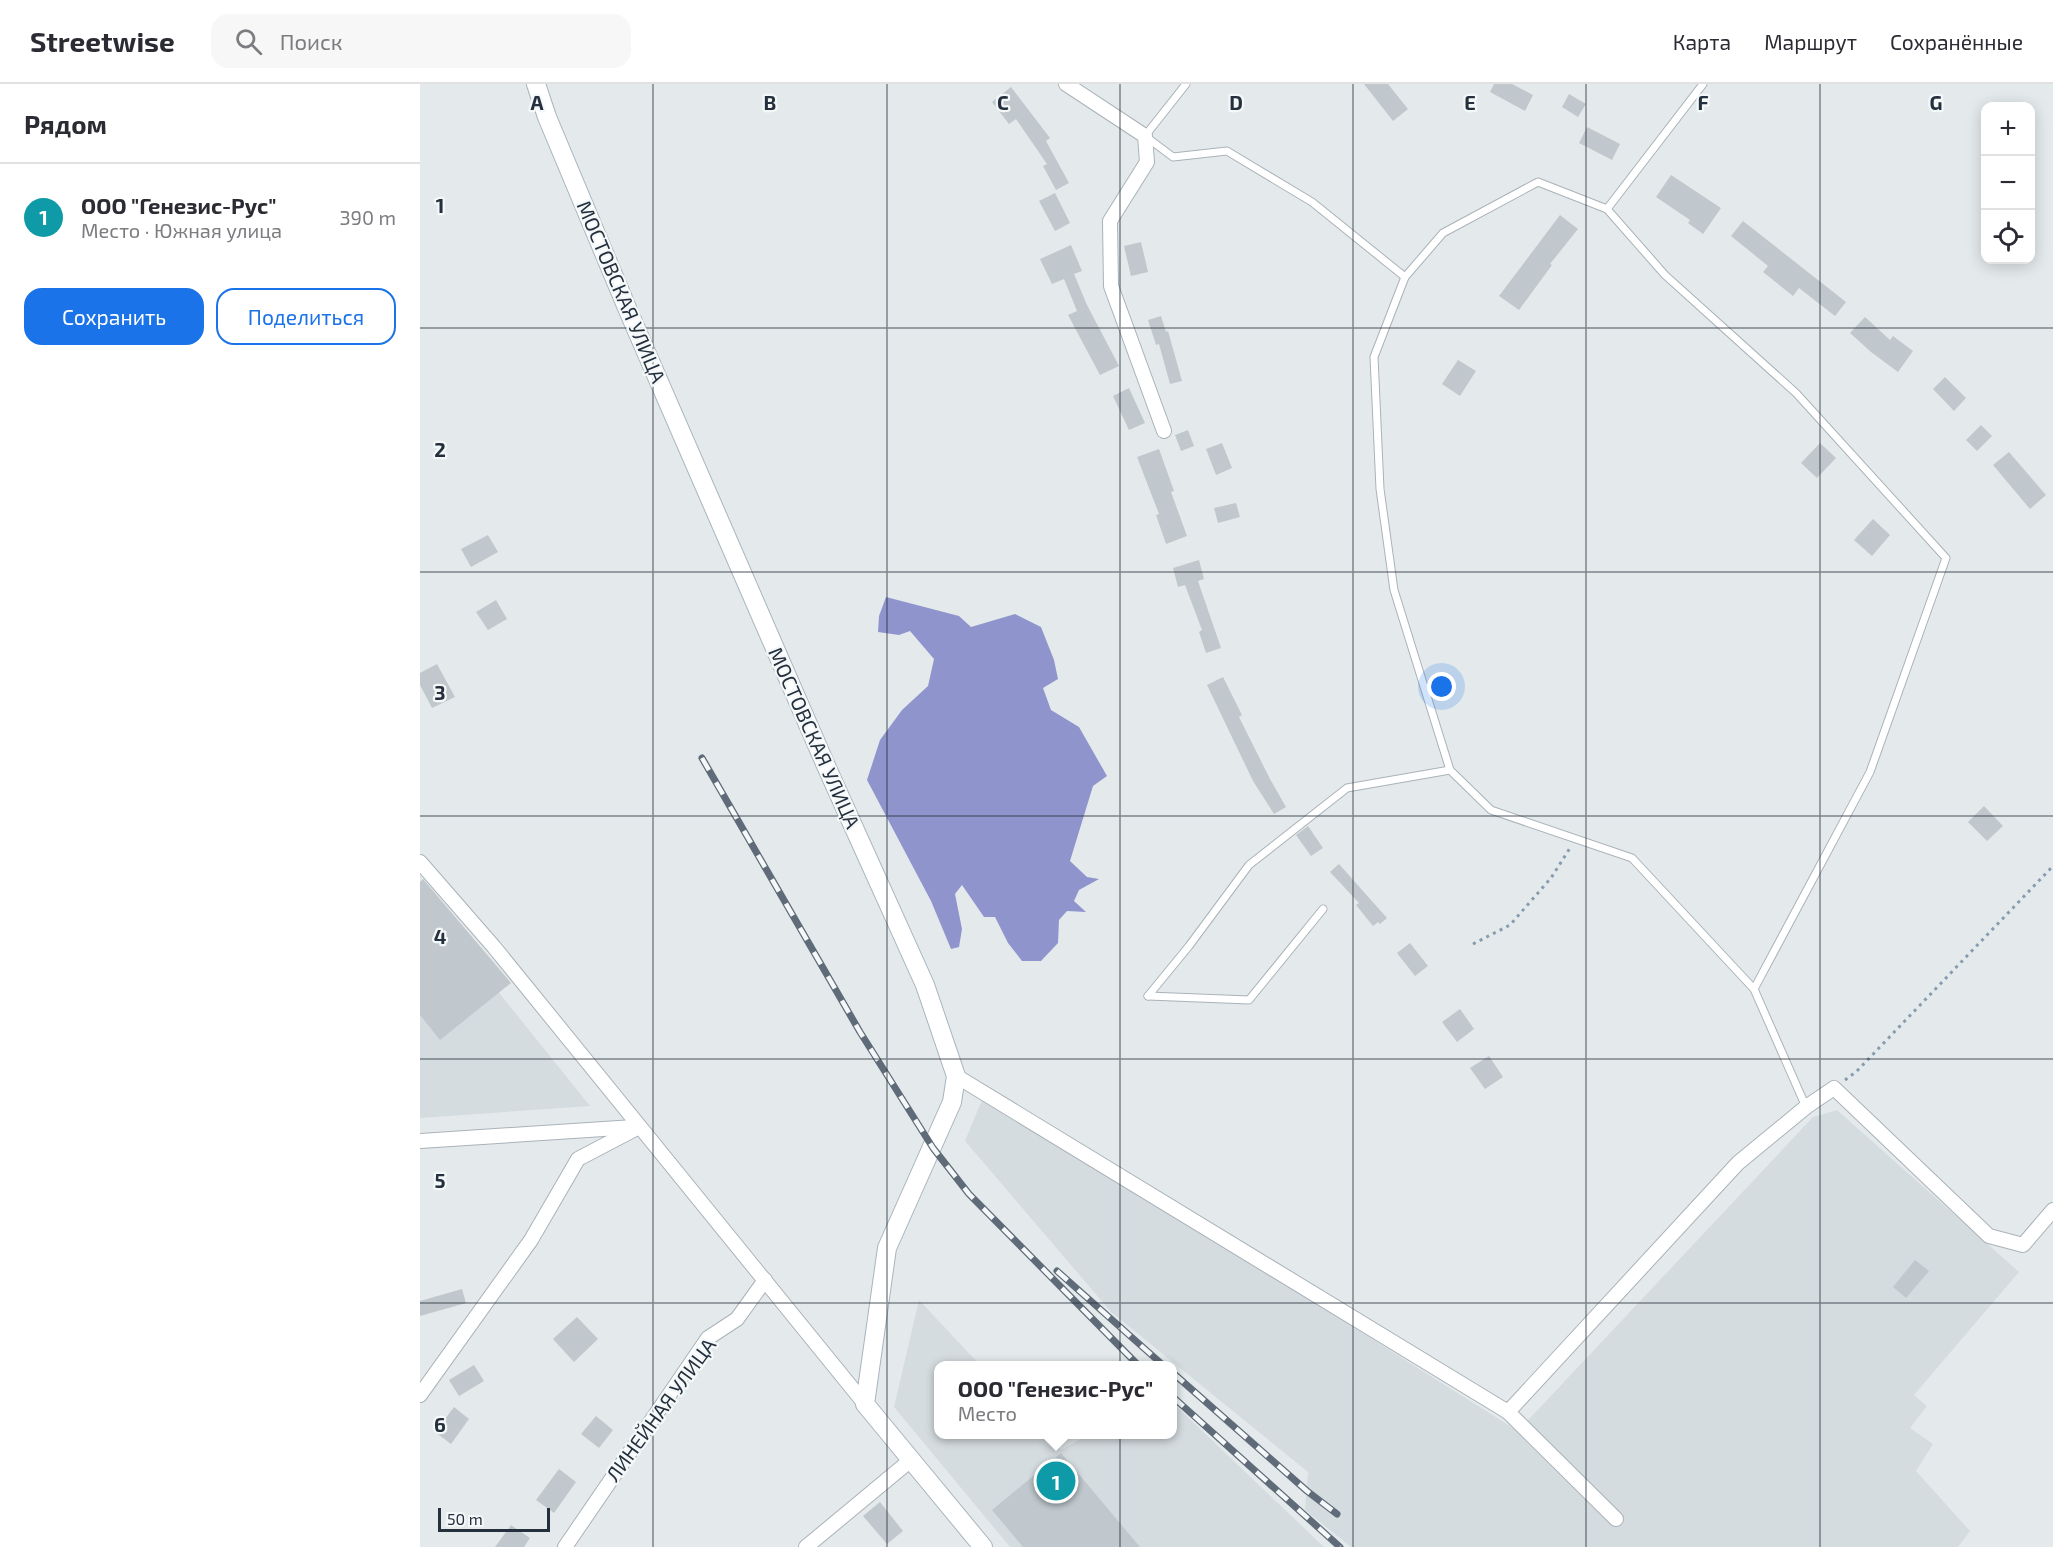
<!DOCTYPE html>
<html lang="ru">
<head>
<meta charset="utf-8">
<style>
  body { margin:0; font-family:"Exo 2",sans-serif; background:#f7f7f7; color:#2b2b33 }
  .controls { position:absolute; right:18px; top:18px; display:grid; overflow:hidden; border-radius:12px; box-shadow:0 3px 15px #0003 }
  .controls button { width:54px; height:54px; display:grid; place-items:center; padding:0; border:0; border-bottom:2px solid #e1e1e2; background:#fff; color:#2b2b33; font:30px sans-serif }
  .scale { position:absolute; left:18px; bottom:15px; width:112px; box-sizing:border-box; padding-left:6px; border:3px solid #24303d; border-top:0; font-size:16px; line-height:21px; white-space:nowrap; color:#24303d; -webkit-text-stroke:4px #f4f8f9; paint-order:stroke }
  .you { position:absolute; left:1022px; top:603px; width:21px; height:21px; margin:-15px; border:4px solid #fff; border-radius:50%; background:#1a73e8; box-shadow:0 0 0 9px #1a73e833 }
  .badge { display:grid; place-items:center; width:39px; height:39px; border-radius:50%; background:#1a73e8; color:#fff; font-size:20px; font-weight:700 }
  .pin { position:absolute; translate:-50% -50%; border:3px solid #fff; box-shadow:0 2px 6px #0006 }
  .popup { position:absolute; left:514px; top:1277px; width:243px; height:78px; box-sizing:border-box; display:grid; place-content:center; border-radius:12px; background:#fff; filter:drop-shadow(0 2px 4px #0005); font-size:20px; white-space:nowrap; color:#7c7c81 }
  .popup b { font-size:22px; color:#2b2b33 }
  .popup::after { content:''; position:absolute; left:50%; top:100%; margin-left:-12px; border:12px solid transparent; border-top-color:#fff }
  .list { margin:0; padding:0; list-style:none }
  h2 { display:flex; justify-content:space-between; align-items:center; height:78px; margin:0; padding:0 24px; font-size:26px }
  h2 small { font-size:20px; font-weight:400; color:#7c7c81 }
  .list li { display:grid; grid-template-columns:39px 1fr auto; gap:18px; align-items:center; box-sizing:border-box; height:108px; padding:0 24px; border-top:2px solid #e1e1e2 }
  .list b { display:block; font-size:22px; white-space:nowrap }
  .list p { margin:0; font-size:20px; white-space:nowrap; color:#7c7c81 }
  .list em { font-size:20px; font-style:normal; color:#7c7c81 }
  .actions { display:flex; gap:12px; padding:18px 24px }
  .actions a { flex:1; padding:14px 0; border:2px solid #1a73e8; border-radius:18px; text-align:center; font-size:21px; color:#1a73e8 }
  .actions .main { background:#1a73e8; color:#fff }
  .icon { flex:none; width:33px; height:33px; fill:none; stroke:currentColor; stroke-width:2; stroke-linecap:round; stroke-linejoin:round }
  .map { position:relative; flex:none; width:1633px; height:1463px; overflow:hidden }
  header { display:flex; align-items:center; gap:36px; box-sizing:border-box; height:84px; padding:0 30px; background:#fff; border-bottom:2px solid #e1e1e2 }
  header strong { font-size:28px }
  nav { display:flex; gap:33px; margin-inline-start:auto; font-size:21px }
  .search { width:420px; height:54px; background:#f7f7f7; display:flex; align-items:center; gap:15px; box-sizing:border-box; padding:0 21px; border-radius:18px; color:#7c7c81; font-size:22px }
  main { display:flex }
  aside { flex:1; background:#fff }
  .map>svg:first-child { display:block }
  .built { fill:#d5dce0 }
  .water { fill:#9094cd }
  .building { fill:#c0c8cd }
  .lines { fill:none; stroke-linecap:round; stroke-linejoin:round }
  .lane-casing { stroke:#aab2b8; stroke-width:9 }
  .street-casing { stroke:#aab2b8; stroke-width:16 }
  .secondary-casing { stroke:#a9b4bd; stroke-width:20 }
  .path { stroke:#879cae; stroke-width:3; stroke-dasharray:3 4.5; stroke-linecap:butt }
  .lane { stroke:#fff; stroke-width:7 }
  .street { stroke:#fff; stroke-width:14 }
  .secondary { stroke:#fff; stroke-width:18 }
  .rail-casing { stroke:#5f6b78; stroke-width:7 }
  .rail { stroke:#f4f8f9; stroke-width:4.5; stroke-dasharray:14; stroke-linecap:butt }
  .grid { fill:none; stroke:#24303d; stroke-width:1.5; stroke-opacity:0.55 }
  .labels { text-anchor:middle; stroke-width:4.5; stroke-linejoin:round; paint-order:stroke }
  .street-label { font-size:20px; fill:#24303d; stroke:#f4f8f9 }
  .grid-label { font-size:20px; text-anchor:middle; font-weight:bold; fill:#24303d; stroke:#f4f8f9; stroke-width:4.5; stroke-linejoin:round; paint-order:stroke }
</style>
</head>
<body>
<header>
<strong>Streetwise</strong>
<div class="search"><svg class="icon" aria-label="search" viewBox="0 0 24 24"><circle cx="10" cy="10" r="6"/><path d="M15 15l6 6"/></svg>Поиск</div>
<nav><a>Карта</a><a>Маршрут</a><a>Сохранённые</a></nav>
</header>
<main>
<aside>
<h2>Рядом<small></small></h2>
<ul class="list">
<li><span class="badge" style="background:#0f9aa8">1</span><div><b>ООО &quot;Генезис-Рус&quot;</b><p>Место · Южная улица</p></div><em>390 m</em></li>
</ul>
<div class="actions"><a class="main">Сохранить</a><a>Поделиться</a></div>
</aside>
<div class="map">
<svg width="1633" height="1463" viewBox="0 0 1633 1463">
  <rect width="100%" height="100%" fill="#e4eaec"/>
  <g class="built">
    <path d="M0,810L170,1022L0,1034Z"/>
    <path d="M564,1011L1098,1347L1393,1033L1417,1026L1599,1188L1494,1311L1507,1322L1490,1344L1513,1360L1496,1387L1550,1447L1538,1463H931L885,1426L888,1388L691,1228L545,1057Z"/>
    <path d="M499,1216L560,1281L519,1282V1350L626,1351L641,1366L668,1351L753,1350V1319L904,1463H590L474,1323Z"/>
  </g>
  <path class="water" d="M466,513L539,532L551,543L595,530L621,543L634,576L638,595L623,604L631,626L659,643L687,692L673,702L650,777L667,793L679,795L659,806L654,817L666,828L647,827L639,836L638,859L621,877H602L588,859L575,833H564L542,801L535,810L542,845L539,863L531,865L511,817L447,696L460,656L482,626L508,602L514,575L490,547L479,551L458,548L459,532Z"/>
  <g class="building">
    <path d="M944,0H968L988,25L973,37Z"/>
    <path d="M1074,0H1092L1113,11L1105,27L1070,8Z"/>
    <path d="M591,3L630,54L626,57L649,99L636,106L623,82L627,80L596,35L589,40L572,18Z"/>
    <path d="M1149,10L1166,20L1158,33L1142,23Z"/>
    <path d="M1167,43L1200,60L1192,76L1159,59Z"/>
    <path d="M1251,91L1301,124L1283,150L1268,139L1270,136L1236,113Z"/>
    <path d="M635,109L650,139L635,147L619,117Z"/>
    <path d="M1140,131L1158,145L1130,180L1132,181L1099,226L1079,212Z"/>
    <path d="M1323,137L1426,218L1415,232L1379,204L1373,212L1343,188L1348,182L1311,152Z"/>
    <path d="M721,158L728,188L711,192L704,162Z"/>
    <path d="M651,161L662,187L654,190L667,221L699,282L680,291L648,231L657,227L644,195L632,200L620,175Z"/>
    <path d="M741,232L746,248L748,247L762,297L750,300L739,260L736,261L728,236Z"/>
    <path d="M1445,233L1470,256L1473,252L1493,267L1478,288L1451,268L1430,249Z"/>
    <path d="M1038,276L1056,287L1040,312L1022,300Z"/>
    <path d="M1525,293L1546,314L1534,327L1513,305Z"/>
    <path d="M709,304L725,339L709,346L693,312Z"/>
    <path d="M1561,341L1572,352L1557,367L1546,356Z"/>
    <path d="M768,346L774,362L761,367L755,351Z"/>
    <path d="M802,359L812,384L796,391L786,365Z"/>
    <path d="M1400,359L1416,374L1397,394L1381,379Z"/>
    <path d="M739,365L754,407L751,408L767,452L746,460L736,431L739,430L717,373Z"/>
    <path d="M1589,368L1626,411L1610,425L1573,381Z"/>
    <path d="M816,419L820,433L798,439L794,424Z"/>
    <path d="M1453,435L1470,451L1452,472L1434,456Z"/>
    <path d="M68,451L78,468L51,483L41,465Z"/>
    <path d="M779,476L784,495L778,497L801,564L786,569L779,548L782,546L765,501L758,503L753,484Z"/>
    <path d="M76,516L87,535L68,546L56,528Z"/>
    <path d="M17,580L35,613L12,624L0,601V589Z"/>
    <path d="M803,593L822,631L819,633L850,695L866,723L854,730L833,697L787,601Z"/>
    <path d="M1564,722L1583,742L1567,757L1548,738Z"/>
    <path d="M888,742L903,764L891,772L876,751Z"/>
    <path d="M919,780L967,834L960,840L958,838L953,842L936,821L939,819L910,788Z"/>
    <path d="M3,795L91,899L20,956L0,931V798Z"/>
    <path d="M990,859L1008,882L995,892L977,869Z"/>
    <path d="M1040,925L1054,945L1037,958L1022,938Z"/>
    <path d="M1069,972L1083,993L1065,1005L1050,984Z"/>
    <path d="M1495,1176L1509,1187L1486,1214L1473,1203Z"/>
    <path d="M42,1205L46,1219L0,1232V1217Z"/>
    <path d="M157,1233L178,1255L154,1278L133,1255Z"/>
    <path d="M54,1281L64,1297L39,1312L29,1296Z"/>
    <path d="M34,1323L49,1335L31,1360L15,1348Z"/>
    <path d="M176,1332L193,1346L179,1364L161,1350Z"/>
    <path d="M641,1369L720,1463H603L572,1426Z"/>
    <path d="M139,1385L156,1398L134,1429L116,1416Z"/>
    <path d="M460,1418L483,1447L467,1460L443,1432Z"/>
    <path d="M91,1441L110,1454L104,1463H75Z"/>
  </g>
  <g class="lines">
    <defs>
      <g id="lane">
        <path d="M766,0L725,52L753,73L807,67L892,118L985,193"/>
        <path d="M1187,125L1283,0"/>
        <path d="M1334,905L1212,774L1071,726L1030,686L974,506L960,405L954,273L985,193L1023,149L1118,98L1187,125L1245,191L1376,309L1526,474L1450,688L1334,905L1386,1023"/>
        <path d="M728,912L769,862L829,781L927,704L1030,686"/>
        <path d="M728,912L829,916L903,825"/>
      </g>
      <g id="street">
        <path d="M646,0L725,52L727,78L690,137L691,202L744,347"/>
        <path d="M0,778L74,863L445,1320"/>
        <path d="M536,992L1088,1328L1318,1079L1386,1023L1414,1004L1569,1152L1603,1161L1633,1126"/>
        <path d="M0,1057L214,1043"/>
        <path d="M0,1311L111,1156L158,1075L219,1043"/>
        <path d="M1088,1328L1196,1435"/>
        <path d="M145,1463L288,1254L317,1235L345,1196"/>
        <path d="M386,1463L492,1375"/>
      </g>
      <path id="secondary" d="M116,0L127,33L210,231L407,684L505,901L536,992L532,1018L467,1164L445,1320L563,1463"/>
    </defs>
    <use href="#lane" class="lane-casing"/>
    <use href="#street" class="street-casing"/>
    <use href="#secondary" class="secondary-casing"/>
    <g class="path">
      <path d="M1053,860L1090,841L1131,794L1150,764"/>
      <path d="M1425,996L1437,987L1633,782"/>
    </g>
    <use href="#lane" class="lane"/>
    <use href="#street" class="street"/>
    <use href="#secondary" class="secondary"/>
    <defs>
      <g id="rail">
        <path d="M282,674L440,948L513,1064L549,1110L719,1282"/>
        <path d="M637,1187L744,1282"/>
        <path d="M753,1289L887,1407L917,1430"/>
        <path d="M753,1313L920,1463"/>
      </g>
    </defs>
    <use href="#rail" class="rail-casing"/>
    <use href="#rail" class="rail"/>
  </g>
  <path class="grid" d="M233,0V1463M467,0V1463M700,0V1463M933,0V1463M1166,0V1463M1400,0V1463M0,244H1633M0,488H1633M0,732H1633M0,975H1633M0,1219H1633"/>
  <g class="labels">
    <g class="street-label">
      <text transform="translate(201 208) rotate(67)" y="7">МОСТОВСКАЯ УЛИЦА</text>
      <text transform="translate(394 654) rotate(66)" y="7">МОСТОВСКАЯ УЛИЦА</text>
      <text transform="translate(241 1326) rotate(-54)" y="7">ЛИНЕЙНАЯ УЛИЦА</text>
    </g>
  </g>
  <g class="grid-label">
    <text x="117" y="26">A</text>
    <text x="350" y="26">B</text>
    <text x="583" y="26">C</text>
    <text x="816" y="26">D</text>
    <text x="1050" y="26">E</text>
    <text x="1283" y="26">F</text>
    <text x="1516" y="26">G</text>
    <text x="20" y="129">1</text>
    <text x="20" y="373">2</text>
    <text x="20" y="616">3</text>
    <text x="20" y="860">4</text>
    <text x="20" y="1104">5</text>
    <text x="20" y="1348">6</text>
  </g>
</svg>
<div class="controls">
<button>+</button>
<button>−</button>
<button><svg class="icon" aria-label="locate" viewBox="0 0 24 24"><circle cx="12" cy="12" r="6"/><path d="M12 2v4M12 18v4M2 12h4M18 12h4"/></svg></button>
</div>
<div class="scale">50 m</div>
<div class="you"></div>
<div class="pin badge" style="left:636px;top:1397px;background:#0f9aa8">1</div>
<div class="popup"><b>ООО &quot;Генезис-Рус&quot;</b>Место</div>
</div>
</main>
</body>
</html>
